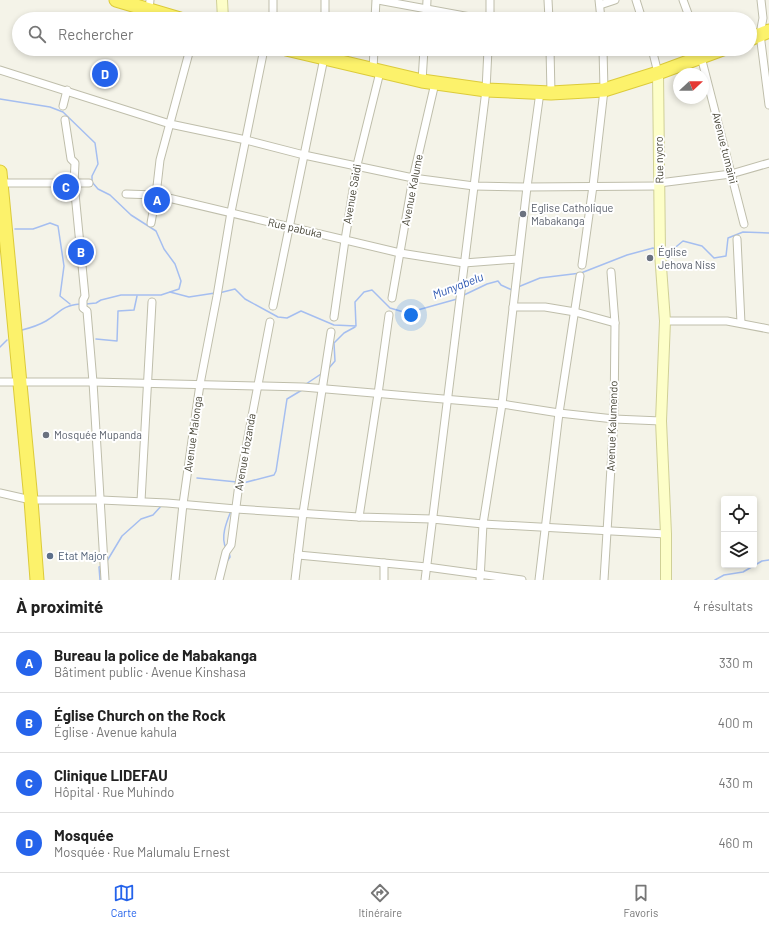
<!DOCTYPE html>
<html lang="fr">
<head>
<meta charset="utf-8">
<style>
  body { margin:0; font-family:Barlow,sans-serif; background:#f6f6f6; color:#222 }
  .controls { position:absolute; right:12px; bottom:12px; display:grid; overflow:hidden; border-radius:4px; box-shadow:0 2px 6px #0003 }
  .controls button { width:36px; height:36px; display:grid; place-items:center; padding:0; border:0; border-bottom:1px solid #e0e0e0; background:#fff; color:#222; font:20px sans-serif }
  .compass { position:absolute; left:673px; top:68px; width:36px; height:36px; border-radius:50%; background:#fff; box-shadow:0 2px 6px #0003; rotate:68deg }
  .you { position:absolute; left:411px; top:315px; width:14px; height:14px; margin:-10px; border:3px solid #fff; border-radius:50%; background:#1a73e8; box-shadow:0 0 0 6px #1a73e833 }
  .badge { display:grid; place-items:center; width:26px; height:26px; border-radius:50%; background:#2563eb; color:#fff; font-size:13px; font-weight:700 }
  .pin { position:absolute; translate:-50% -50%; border:2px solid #fff; box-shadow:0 1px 4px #0006 }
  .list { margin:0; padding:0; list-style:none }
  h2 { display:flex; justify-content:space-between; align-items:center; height:52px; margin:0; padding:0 16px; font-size:17px }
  h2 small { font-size:13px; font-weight:400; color:#767676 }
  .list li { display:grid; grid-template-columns:26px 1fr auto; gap:12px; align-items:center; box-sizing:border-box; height:60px; padding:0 16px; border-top:1px solid #e0e0e0 }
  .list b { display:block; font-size:15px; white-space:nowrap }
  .list p { margin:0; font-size:13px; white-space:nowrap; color:#767676 }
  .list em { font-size:13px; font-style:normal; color:#767676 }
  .icon { flex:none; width:22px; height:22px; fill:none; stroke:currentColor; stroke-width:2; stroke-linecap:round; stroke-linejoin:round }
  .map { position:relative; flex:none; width:769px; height:580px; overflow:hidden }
  .search { position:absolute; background:#fff; box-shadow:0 2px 6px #0003; left:12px; right:12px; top:12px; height:44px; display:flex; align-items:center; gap:10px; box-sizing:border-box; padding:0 14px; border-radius:22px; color:#767676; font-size:15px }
  .sheet { height:292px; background:#fff }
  nav { display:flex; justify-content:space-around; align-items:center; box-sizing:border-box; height:56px; border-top:1px solid #e0e0e0; background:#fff; font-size:11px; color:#767676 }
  nav a { display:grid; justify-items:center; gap:2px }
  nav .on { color:#2563eb }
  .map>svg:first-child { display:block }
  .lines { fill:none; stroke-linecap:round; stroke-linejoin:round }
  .stream { stroke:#a5bef0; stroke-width:1.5 }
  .street-casing { stroke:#bfbeab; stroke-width:9 }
  .secondary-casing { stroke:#d0d096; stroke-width:12 }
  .highway-casing { stroke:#dccb3a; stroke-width:15 }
  .street { stroke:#fff; stroke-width:7 }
  .secondary { stroke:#fdfec8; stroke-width:10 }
  .highway { stroke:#fcf26b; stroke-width:13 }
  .worship-dot { fill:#6b7280; stroke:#fff; stroke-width:1.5 }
  .service-dot { fill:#5c6f8a; stroke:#fff; stroke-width:1.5 }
  .labels { text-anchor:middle; stroke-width:4; stroke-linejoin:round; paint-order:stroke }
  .street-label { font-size:11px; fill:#474537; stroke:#fff }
  .worship-label { font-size:11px; fill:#5b616d; stroke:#fff; text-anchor:start }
  .service-label { font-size:11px; fill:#4e5e75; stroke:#fff; text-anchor:start }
  .water-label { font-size:12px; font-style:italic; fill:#305ab3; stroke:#fff }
</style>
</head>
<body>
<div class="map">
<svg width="769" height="580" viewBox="0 0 769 580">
  <rect width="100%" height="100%" fill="#f4f3e8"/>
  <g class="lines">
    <g class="stream">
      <path d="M0,99L50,107L63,112L95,143L98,164L92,176V182L98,189L110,195L131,215L156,231L164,249L175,264L181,281L179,289L161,295H121L101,300L96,303L86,304"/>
      <path d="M15,229H33L50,223L58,226L64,266L60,296L70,304"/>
      <path d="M663,251H671L683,241L702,246L714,258L726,256L728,238L743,232L769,233"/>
      <path d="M518,287L540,278L581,273L627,255L653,248L655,249"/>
      <path d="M170,292L189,297L215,293"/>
      <path d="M219,293L235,289L245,299L278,317L287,318L301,311L334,325L356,326L355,302L364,292L372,290L390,308L407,313L457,299"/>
      <path d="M464,295L487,284L498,281L501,285L512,290"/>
      <path d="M22,330C30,328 39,325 46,321C61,312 61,306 80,304"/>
      <path d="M96,339L117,341L118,311L134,310L137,296"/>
      <path d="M0,347L7,340"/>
      <path d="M329,368L335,361L334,343L344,333L355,327"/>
      <path d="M306,384L321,374"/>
      <path d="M197,478L237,482"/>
      <path d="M243,483L274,475L276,471L287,399L302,390"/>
      <path d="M226,548C220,537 227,521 231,511"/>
      <path d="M107,561L122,536L141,519L153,515L162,505"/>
      <path d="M226,563L230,557L229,552"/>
      <path d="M100,580L99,567L102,566"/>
      <path d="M715,580L724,575L743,572L762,561L769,560"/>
    </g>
    <defs>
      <g id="street">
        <path d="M273,0V19"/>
        <path d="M378,0L481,19"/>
        <path d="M490,0V19"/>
        <path d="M548,0L549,19"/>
        <path d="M599,0L601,19"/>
        <path d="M636,0L642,19"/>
        <path d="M683,0L690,19"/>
        <path d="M761,0L763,18L760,34L769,105"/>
        <path d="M600,5L615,0"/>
        <path d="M149,9L150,0"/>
        <path d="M325,19V0"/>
        <path d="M375,19L376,0"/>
        <path d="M426,19L427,0"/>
        <path d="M550,49L551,93"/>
        <path d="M652,49L658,73"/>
        <path d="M699,49L744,224"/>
        <path d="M0,70L170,124L246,140L304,155L413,178L474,186L527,187L659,186"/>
        <path d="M373,70L374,49"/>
        <path d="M422,81L424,49"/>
        <path d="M63,106L67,90"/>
        <path d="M65,120L71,159L75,163L74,183L85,296L83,300V308L87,311L93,382L105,580"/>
        <path d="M1,183H89"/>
        <path d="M659,183L731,174L769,163"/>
        <path d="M126,194L156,195L400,253L464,263L518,259"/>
        <path d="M151,223L156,195L160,160L190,49"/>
        <path d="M737,239L741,323"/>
        <path d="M582,265L593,186L604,90L603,49"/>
        <path d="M392,298L413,178L435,83"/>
        <path d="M273,306L324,58V49"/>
        <path d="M513,307H545L575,312L615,323"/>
        <path d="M334,317L345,240L357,165L380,72"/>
        <path d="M665,321H727L769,329"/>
        <path d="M0,382H93L303,387L502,404L559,413L614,419L661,421"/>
        <path d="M0,493L31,500H101L167,503L236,509L359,517L432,519L483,524L666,534"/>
        <path d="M141,501L152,302"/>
        <path d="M359,517L378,394L389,315"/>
        <path d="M298,555L427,567L522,580"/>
        <path d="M175,580L183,504L200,384L217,296L231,212L264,49"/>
        <path d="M219,580L226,552L231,545L239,484L270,322"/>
        <path d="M295,580L303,513L331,332"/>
        <path d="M384,580V563"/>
        <path d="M425,580L486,90L488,49"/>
        <path d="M480,580L483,524L502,404L527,187L540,92"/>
        <path d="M539,580L559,413L580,276"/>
        <path d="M604,580L614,419L615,323L611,272"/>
      </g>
      <g id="secondary">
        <path d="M222,0L223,19"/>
        <path d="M658,73L660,253L665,321L661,421L666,534V580"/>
      </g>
      <g id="highway">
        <path d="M116,0L180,19"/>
        <path d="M750,39L769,31"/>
        <path d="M286,49L422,81L486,90L551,93L604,90L658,73L723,49"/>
        <path d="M0,172L31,500L37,580"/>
      </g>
    </defs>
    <use href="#street" class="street-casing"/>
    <use href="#secondary" class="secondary-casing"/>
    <use href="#highway" class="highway-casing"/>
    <use href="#street" class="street"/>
    <use href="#secondary" class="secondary"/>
    <use href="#highway" class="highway"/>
  </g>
  <g class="worship-dot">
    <circle cx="523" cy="214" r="4"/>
    <circle cx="650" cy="258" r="4"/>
    <circle cx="46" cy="435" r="4"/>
  </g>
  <circle class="service-dot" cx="50" cy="556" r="4"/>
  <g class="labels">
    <g class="street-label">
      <text transform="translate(725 148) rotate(76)" y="4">Avenue tumaini</text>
      <text transform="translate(659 160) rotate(-91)" y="4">Rue nyoro</text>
      <text transform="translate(412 190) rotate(-79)" y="4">Avenue Kalume</text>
      <text transform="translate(352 194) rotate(-80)" y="4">Avenue Saidi</text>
      <text transform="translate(295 228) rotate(13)" y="4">Rue pabuka</text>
      <text transform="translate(612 426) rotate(-88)" y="4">Avenue Kalumendo</text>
      <text transform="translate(193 434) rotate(-82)" y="4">Avenue Malonga</text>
      <text transform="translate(245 452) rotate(-80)" y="4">Avenue Hozanda</text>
    </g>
    <g class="worship-label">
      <text x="531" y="212">Eglise Catholique<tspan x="531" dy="13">Mabakanga</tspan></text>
      <text x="658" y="256">Église<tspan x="658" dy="13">Jehova Niss</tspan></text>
      <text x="54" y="439">Mosquée Mupanda</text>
    </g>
    <g class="service-label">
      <text x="58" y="560">Etat Major</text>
    </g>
    <g class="water-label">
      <text transform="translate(458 286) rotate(-21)" y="4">Munyabelu</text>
    </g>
  </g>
</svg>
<div class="controls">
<button><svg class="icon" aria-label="locate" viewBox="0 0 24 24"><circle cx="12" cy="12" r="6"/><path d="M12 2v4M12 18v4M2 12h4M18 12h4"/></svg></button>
<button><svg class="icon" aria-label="layers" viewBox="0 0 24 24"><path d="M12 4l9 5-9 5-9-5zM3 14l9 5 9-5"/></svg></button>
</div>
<svg class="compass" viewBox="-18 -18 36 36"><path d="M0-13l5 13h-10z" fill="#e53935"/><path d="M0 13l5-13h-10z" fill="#767676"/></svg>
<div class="you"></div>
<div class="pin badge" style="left:157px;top:200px">A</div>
<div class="pin badge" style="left:81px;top:252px">B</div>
<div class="pin badge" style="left:66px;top:187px">C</div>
<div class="pin badge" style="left:105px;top:74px">D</div>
<div class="search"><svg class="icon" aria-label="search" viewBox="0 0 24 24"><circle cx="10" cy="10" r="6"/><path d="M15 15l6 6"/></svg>Rechercher</div>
</div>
<section class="sheet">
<h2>À proximité<small>4 résultats</small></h2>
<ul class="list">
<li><span class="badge">A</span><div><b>Bureau la police de Mabakanga</b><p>Bâtiment public · Avenue Kinshasa</p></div><em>330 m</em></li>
<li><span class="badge">B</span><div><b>Église Church on the Rock</b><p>Église · Avenue kahula</p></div><em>400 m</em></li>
<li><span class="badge">C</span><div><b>Clinique LIDEFAU</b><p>Hôpital · Rue Muhindo</p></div><em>430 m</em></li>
<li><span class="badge">D</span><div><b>Mosquée</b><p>Mosquée · Rue Malumalu Ernest</p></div><em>460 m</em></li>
</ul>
</section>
<nav>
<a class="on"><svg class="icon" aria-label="map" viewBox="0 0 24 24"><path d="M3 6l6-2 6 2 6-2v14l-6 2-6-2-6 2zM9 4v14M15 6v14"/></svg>Carte</a>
<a><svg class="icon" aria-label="directions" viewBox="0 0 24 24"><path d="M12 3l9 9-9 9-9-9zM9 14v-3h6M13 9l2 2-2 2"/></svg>Itinéraire</a>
<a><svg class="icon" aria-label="saved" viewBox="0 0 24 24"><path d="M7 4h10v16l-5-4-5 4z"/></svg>Favoris</a>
</nav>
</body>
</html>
